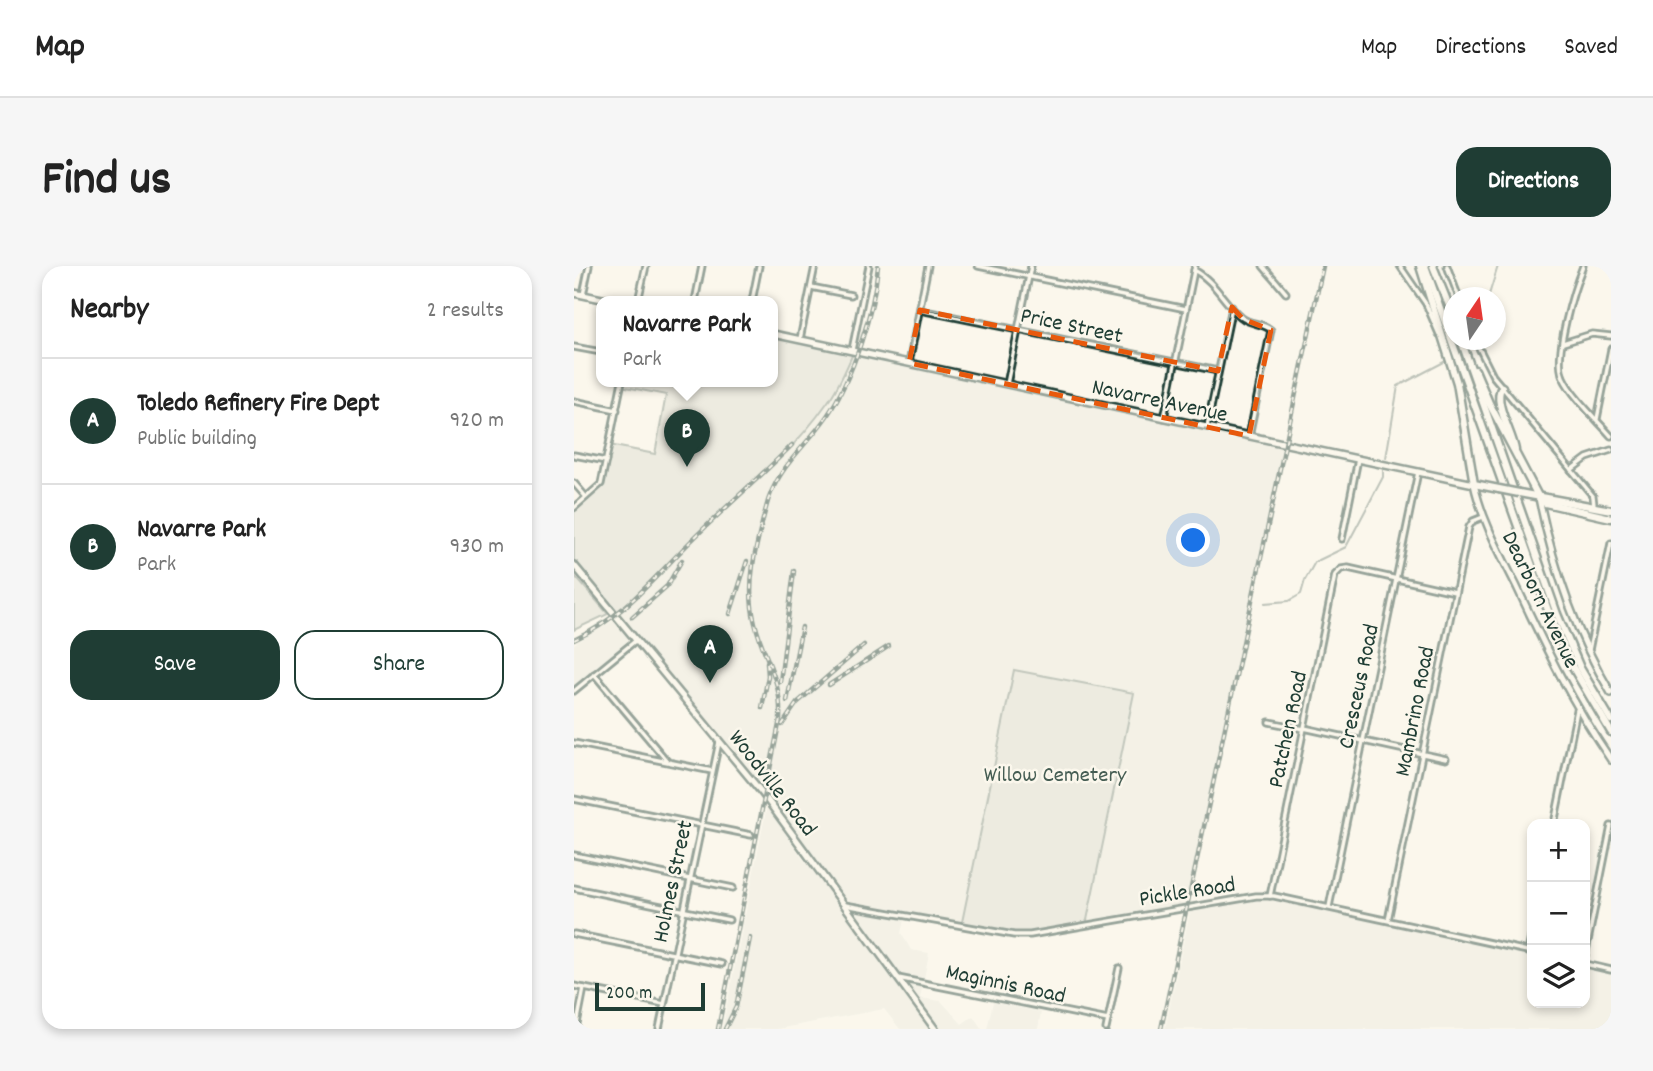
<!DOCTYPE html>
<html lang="en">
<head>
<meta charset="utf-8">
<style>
  body { margin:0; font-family:Dekko,sans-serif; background:#f6f6f6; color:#222 }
  .controls { position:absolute; right:21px; bottom:21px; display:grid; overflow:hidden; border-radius:14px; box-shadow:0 4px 10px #0003 }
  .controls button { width:63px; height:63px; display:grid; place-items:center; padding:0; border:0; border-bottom:2px solid #e0e0e0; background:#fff; color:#222; font:35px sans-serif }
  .compass { position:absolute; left:869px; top:21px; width:63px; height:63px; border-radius:50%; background:#fff; box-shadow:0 4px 10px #0003; rotate:13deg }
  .scale { position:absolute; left:21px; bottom:18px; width:110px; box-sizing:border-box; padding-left:7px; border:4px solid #1f3d34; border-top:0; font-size:19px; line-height:24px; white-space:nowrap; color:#1f3d34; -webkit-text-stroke:5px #fbf7ec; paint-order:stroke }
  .you { position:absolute; left:620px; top:275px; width:24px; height:24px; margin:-18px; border:5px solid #fff; border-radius:50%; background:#1a73e8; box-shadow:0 0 0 10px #1a73e833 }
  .badge { display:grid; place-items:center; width:46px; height:46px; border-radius:50%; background:#1f3d34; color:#fff; font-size:23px; font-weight:700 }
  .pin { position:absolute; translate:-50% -58px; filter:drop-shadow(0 2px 4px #0008) }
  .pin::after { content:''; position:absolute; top:37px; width:24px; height:21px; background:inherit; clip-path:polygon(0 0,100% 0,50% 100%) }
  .popup { position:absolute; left:22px; top:30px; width:182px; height:91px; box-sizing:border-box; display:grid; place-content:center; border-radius:14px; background:#fff; filter:drop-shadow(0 2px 5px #0005); font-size:23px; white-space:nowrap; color:#767676 }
  .popup b { font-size:26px; color:#222 }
  .popup::after { content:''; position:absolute; left:50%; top:100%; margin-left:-14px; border:14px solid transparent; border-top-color:#fff }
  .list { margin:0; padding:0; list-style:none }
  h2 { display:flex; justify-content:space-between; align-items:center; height:91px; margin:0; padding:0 28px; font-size:30px }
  h2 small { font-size:23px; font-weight:400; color:#767676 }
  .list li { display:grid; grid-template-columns:46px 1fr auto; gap:21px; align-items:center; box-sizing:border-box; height:126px; padding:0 28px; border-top:2px solid #e0e0e0 }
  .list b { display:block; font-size:26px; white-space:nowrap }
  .list p { margin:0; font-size:23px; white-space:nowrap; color:#767676 }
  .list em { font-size:23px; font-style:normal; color:#767676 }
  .actions { display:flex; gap:14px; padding:21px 28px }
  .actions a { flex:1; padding:16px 0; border:2px solid #1f3d34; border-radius:21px; text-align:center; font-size:24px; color:#1f3d34 }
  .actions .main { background:#1f3d34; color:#fff }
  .icon { flex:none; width:38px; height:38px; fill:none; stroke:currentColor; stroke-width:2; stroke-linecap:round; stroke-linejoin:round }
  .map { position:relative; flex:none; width:1037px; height:763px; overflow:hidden; border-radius:21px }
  header { display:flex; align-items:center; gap:42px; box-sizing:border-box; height:98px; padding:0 35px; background:#fff; border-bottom:2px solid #e0e0e0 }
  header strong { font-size:33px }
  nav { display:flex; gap:38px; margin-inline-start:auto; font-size:24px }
  .intro { display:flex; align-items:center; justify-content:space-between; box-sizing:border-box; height:168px; padding:0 42px }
  h1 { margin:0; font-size:49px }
  .button { padding:18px 32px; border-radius:21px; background:#1f3d34; color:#fff; font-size:24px; font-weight:700 }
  main { display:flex; gap:42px; padding:0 42px }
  aside { flex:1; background:#fff; border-radius:21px; box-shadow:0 4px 10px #0003 }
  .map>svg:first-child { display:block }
  .built { fill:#eae9de }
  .green { fill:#dbdcd1; stroke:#7d8c82; stroke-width:2 }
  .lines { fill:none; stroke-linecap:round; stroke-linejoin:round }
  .stream { stroke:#74847b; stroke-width:2 }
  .minor-casing { stroke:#1f3d34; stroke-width:9 }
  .major-casing { stroke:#1f3d34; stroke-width:10 }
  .highway-casing { stroke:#1f3d34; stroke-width:11 }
  .minor { stroke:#fbf7ec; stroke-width:3.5 }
  .major { stroke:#fbf7ec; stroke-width:5 }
  .highway { stroke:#fbf7ec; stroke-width:6 }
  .rail-casing { stroke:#1f3d34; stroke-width:4.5 }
  .rail { stroke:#fbf7ec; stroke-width:2; stroke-dasharray:5; stroke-linecap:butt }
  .highway-bridge-casing { stroke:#1f3d34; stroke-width:11; stroke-linecap:butt }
  .highway-bridge { stroke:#fbf7ec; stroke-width:6 }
  .marked { fill:none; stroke:#e8590c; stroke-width:5; stroke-dasharray:14 9; stroke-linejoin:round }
  .labels { text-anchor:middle; stroke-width:5; stroke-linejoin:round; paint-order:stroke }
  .street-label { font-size:23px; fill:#1f3d34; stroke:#fbf7ec }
  .park-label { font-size:23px; fill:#455d53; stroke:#fbf7ec }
</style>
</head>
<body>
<header>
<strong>Map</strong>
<nav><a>Map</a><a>Directions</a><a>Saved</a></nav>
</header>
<div class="intro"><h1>Find us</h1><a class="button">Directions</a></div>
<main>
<aside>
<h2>Nearby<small>2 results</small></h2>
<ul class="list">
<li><span class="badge">A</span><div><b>Toledo Refinery Fire Dept</b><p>Public building</p></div><em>920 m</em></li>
<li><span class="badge">B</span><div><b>Navarre Park</b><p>Park</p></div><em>930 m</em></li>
</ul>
<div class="actions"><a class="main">Save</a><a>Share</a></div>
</aside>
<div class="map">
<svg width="1037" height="763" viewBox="0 0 1037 763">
  <rect width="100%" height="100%" fill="#fbf7ec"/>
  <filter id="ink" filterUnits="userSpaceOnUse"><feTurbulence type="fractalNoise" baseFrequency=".0143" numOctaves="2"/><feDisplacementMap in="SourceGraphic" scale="14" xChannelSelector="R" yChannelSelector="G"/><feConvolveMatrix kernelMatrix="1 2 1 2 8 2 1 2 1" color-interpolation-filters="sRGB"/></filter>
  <g filter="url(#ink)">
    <g class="built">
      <path d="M280,85L709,177L611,641L512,659L560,428L440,404L387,661L279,641L282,644L330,654L327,667L337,684L355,687L346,732L367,735L388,758L399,750L408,763H326L310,743L203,763H148L193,540L231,596L256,620L191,531L42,349L63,332L115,277L181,214L261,126Z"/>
      <path d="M39,355L53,371V375L0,421V378Z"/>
      <path d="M684,634L712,636L958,691V737H1011V703L1037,708V763H591L616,645Z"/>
      <path d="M419,736L467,746L464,763H413Z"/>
    </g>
    <g class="green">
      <path d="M199,68L280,85C272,103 265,121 253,137C217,189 164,231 118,274C92,299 70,326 42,349L0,299V242L26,221L35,179L81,188L92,129L47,120L48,115H199Z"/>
      <path d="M0,309L34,348L0,364Z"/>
      <path d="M440,404L560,427L512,659L456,669H440L387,661Z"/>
    </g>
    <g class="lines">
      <g class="stream">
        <path d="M914,32L924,0"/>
        <path d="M812,192L824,120L870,96"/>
        <path d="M691,337L715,335L727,328L731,314L741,296L772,281L809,211V204"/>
      </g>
      <defs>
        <g id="minor">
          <path d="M404,0L612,43"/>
          <path d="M689,0L712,27"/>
          <path d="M826,0L852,38L865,68"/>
          <path d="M873,0L885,32"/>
          <path d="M1009,0C1000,22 979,90 989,111C997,129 1023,154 1037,170"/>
          <path d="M620,4C641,15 650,37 667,51C676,59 688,56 697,64L675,170"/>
          <path d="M237,21L277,29"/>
          <path d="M9,29L15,0"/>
          <path d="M64,35L72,0"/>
          <path d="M121,35L128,0"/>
          <path d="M178,35L185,0"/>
          <path d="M346,44L644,105"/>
          <path d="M226,73L241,0"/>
          <path d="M901,74L919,110L1019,230L1020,240"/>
          <path d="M989,77L1018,68L1037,70"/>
          <path d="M0,81L27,86"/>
          <path d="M278,84L295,0"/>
          <path d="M335,97L354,0"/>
          <path d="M433,118L457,0"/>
          <path d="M0,135L43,144"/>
          <path d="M590,152L621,0"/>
          <path d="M1023,153L1037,83"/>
          <path d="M633,161L658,41"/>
          <path d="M0,189L32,195"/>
          <path d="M997,204L1013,192L1037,184"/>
          <path d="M0,217L12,231"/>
          <path d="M0,242L27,218L48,115"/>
          <path d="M768,273L784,193"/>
          <path d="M1015,384L1037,277"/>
          <path d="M20,408L93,495"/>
          <path d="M0,425L61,375"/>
          <path d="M695,456L730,463"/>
          <path d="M730,462L872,493"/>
          <path d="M0,477L138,505"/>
          <path d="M0,533L177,569"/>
          <path d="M980,558L1003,444"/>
          <path d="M0,589L159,622"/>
          <path d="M0,622L155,654"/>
          <path d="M696,630L761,309L767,303L774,302L881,326"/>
          <path d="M271,639L440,669H456L682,630H700L958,686"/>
          <path d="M755,641L844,206"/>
          <path d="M814,654L895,261L899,255L909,251"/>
          <path d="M0,668L148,698"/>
          <path d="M954,686L958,666"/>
          <path d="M1011,690L1037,560"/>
          <path d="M1011,698L1037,704"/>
          <path d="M324,712L534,754"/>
          <path d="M0,720L90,738"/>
          <path d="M2,763L10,722"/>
          <path d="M85,763L145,476"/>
          <path d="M532,763L545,702"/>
        </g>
        <g id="major">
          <path d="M0,27L37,35"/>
          <path d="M199,68L900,218C908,254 926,287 943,321C972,383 998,437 1037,494"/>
          <path d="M965,232C979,300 1001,367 1037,427"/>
          <path d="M0,299L189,528L361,763"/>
        </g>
        <g id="highway">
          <path d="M846,0L883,117L900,218L925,223"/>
          <path d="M851,0L975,347L995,395L1037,466"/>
          <path d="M859,0L880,52"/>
          <path d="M887,74L983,348L1006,402L1037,454"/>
          <path d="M901,104L915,137L965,232L971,237L1037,252"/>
          <path d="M928,121C918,135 938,166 941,184"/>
          <path d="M945,227L1037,244"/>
        </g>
      </defs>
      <use href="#minor" class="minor-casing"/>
      <use href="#major" class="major-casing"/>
      <use href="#highway" class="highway-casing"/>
      <use href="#minor" class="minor"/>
      <use href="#major" class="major"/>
      <use href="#highway" class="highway"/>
      <defs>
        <g id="rail">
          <path d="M156,348L173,295"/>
          <path d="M58,351L93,320L108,294"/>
          <path d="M0,374C48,352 77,315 114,278C148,244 184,213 218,179"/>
          <path d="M206,416L220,305"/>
          <path d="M255,419L315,380"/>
          <path d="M213,435L228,361"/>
          <path d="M188,442L194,410L193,396"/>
          <path d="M208,459L223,437L290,379"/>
          <path d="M144,763L206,453C208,412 190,394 181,357C171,319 182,279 192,242C201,203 232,181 253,150C279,112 300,45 304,0"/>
          <path d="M151,763L162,741L176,672"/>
          <path d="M587,763L749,0"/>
        </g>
      </defs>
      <use href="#rail" class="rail-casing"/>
      <use href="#rail" class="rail"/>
      <defs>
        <path id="highway-bridge" d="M925,223L945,227"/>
      </defs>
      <use href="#highway-bridge" class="highway-bridge-casing"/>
      <use href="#highway-bridge" class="highway-bridge"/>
    </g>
  </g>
  <path d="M0 0H1037V763H0ZM658,41L669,53L697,64L675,170L335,97L346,44L644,105Z" fill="#fbf7ec" fill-opacity=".55" fill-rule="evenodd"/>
  <path class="marked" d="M658,41L669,53L697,64L675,170L335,97L346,44L644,105Z"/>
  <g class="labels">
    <g class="street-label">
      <text transform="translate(498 58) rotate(12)" y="8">Price Street</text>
      <text transform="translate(586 133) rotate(12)" y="8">Navarre Avenue</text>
      <text transform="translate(968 333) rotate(64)" y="8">Dearborn Avenue</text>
      <text transform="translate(783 420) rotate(-78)" y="8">Cresceus Road</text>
      <text transform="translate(839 445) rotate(-79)" y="8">Mambrino Road</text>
      <text transform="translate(712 463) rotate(-78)" y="8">Patchen Road</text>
      <text transform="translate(200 516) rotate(52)" y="8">Woodville Road</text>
      <text transform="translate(97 615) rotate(-78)" y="8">Holmes Street</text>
      <text transform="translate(613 624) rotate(-9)" y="8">Pickle Road</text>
      <text transform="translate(432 716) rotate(12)" y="8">Maginnis Road</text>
    </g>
    <g class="park-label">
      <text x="481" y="515">Willow Cemetery</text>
    </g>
  </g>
</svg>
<div class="controls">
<button>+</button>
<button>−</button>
<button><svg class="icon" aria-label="layers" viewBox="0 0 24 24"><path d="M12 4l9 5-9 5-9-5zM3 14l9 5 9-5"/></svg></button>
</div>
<svg class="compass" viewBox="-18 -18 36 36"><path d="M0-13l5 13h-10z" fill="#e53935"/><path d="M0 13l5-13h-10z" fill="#767676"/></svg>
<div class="scale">200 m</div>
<div class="you"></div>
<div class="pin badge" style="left:136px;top:417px">A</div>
<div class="pin badge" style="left:113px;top:201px">B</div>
<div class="popup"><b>Navarre Park</b>Park</div>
</div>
</main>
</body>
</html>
